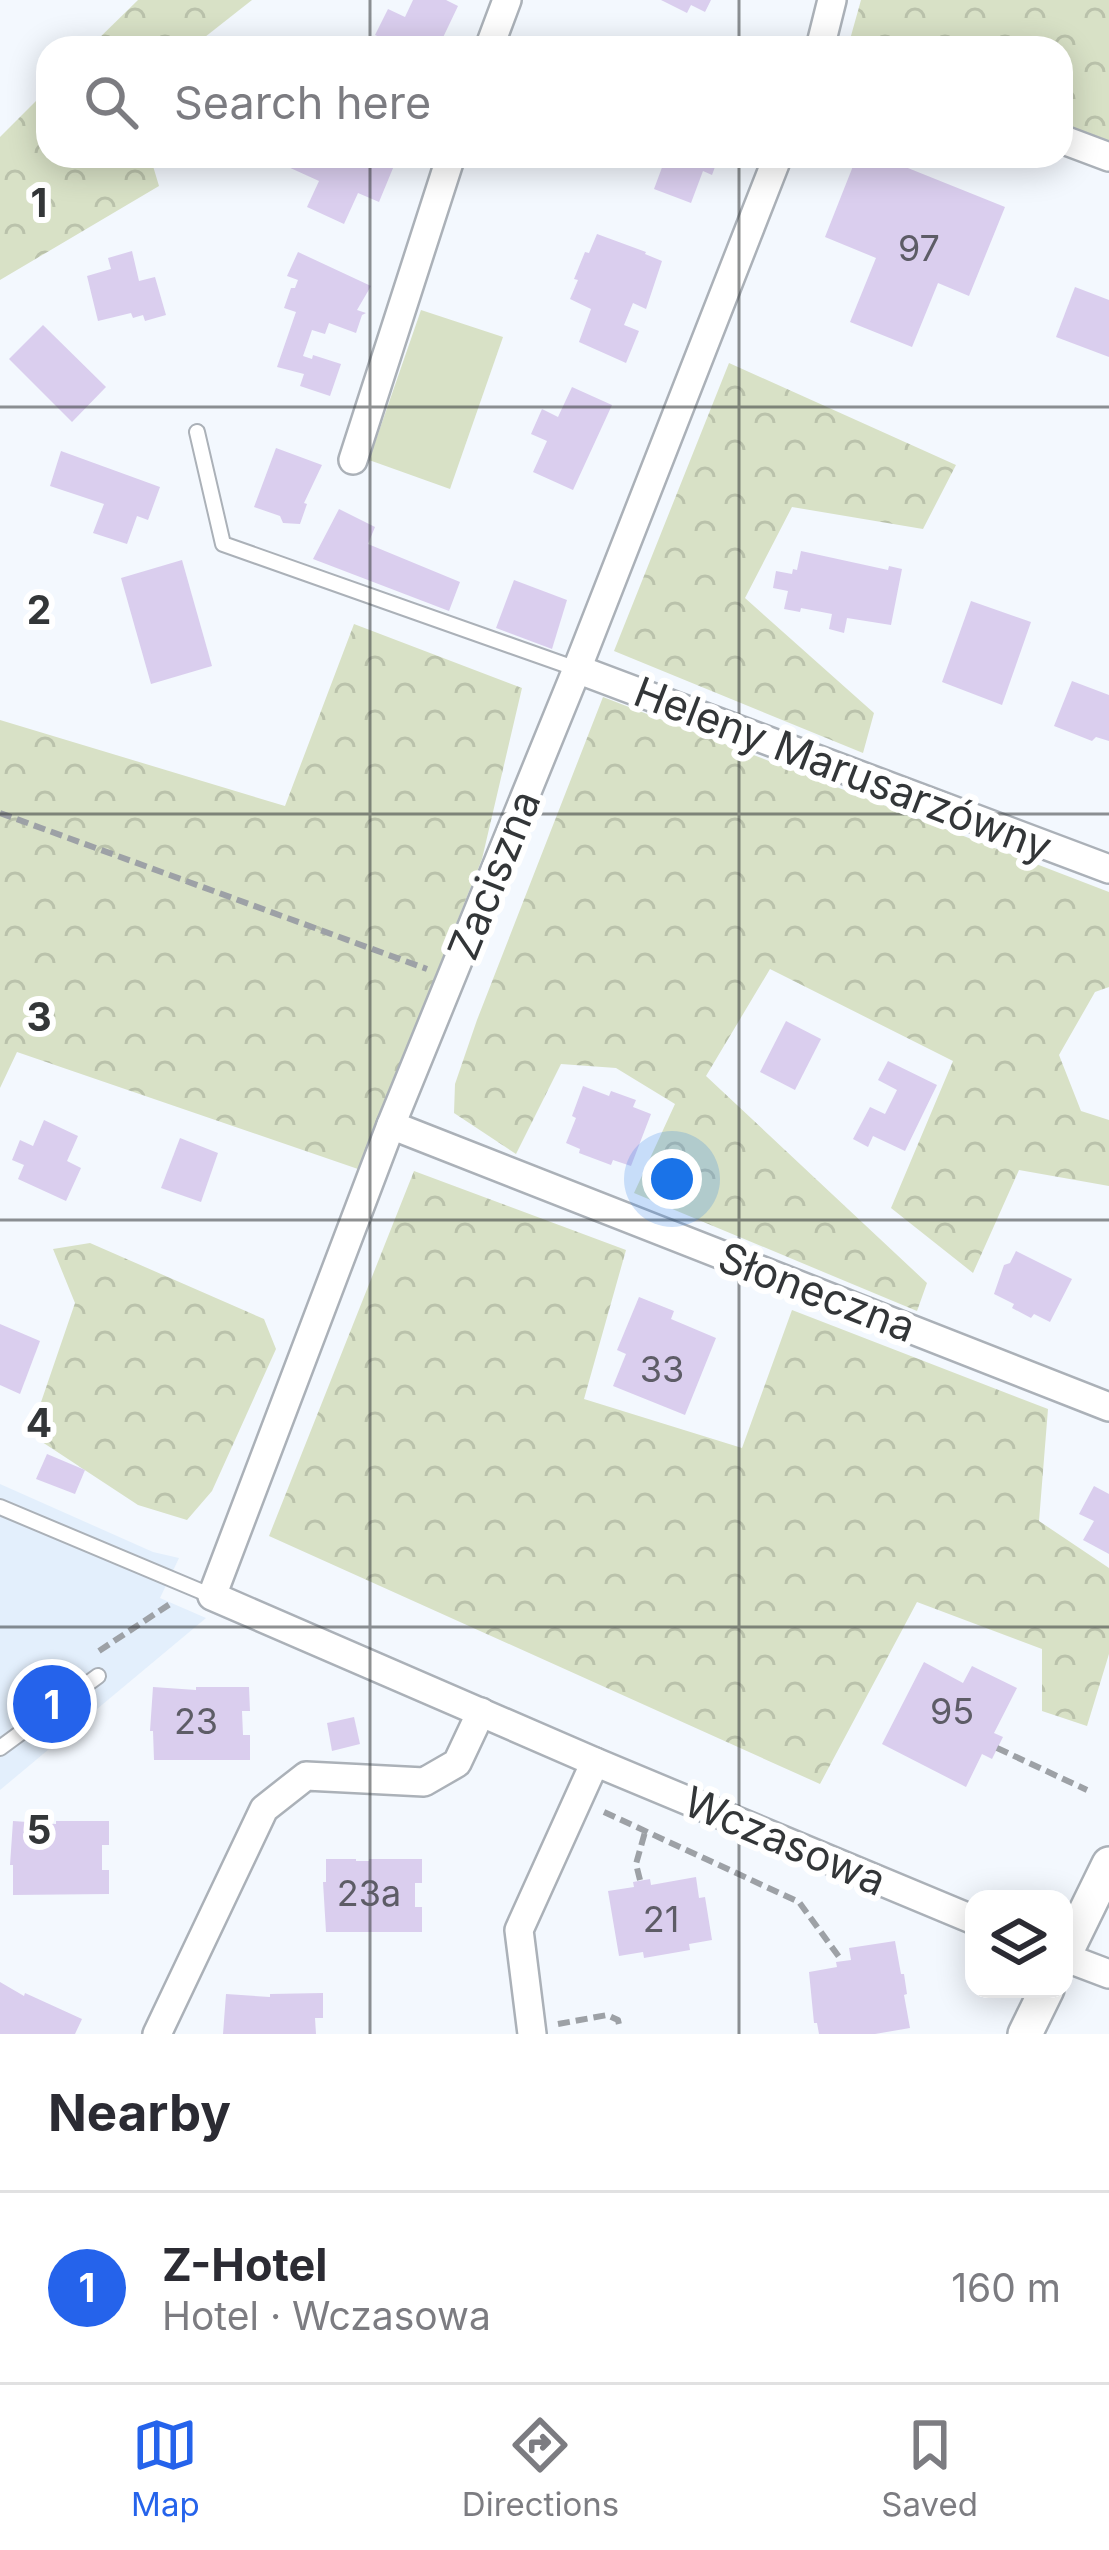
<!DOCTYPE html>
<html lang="en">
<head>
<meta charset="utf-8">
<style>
  body { margin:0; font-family:Inter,sans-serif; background:#f7f7f7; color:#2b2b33 }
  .controls { position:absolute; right:36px; bottom:36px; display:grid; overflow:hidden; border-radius:24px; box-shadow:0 6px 30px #0003 }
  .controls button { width:108px; height:108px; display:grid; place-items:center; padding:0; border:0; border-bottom:3px solid #e1e1e2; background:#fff; color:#2b2b33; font:60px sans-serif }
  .you { position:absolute; left:672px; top:1179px; width:42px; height:42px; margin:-30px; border:9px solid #fff; border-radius:50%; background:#1a73e8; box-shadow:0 0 0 18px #1a73e833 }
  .badge { display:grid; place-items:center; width:78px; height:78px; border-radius:50%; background:#2563eb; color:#fff; font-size:39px; font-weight:700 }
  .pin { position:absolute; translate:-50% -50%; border:6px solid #fff; box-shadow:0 3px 12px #0006 }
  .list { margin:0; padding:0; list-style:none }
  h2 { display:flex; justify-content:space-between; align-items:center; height:156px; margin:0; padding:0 48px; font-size:51px }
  h2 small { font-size:39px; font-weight:400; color:#7c7c81 }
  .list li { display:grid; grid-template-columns:78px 1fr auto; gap:36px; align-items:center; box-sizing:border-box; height:192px; padding:0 48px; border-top:3px solid #e1e1e2 }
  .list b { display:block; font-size:45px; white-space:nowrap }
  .list p { margin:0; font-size:39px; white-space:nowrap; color:#7c7c81 }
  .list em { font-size:39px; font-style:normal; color:#7c7c81 }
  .icon { flex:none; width:66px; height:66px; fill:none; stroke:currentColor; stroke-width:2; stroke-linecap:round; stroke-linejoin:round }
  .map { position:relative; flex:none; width:1109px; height:2034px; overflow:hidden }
  .search { position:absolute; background:#fff; box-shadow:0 6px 30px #0003; left:36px; right:36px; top:36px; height:132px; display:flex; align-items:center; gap:30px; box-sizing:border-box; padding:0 42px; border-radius:36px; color:#7c7c81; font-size:45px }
  .sheet { height:348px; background:#fff }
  nav { display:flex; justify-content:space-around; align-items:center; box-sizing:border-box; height:168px; border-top:3px solid #e1e1e2; background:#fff; font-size:33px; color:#7c7c81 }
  nav a { display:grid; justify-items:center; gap:6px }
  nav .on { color:#2563eb }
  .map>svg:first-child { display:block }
  .built { fill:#e3effc }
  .green { fill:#d8e1c6 }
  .forest { fill:url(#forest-crowns) }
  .building { fill:#daceee }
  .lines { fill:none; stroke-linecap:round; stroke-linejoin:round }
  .service-casing { stroke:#abb1b8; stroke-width:18 }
  .minor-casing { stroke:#abb1b8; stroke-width:32 }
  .tertiary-casing { stroke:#abb1b8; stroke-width:38 }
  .path { stroke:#9da1a6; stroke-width:6; stroke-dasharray:12 6; stroke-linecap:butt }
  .service { stroke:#fff; stroke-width:14 }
  .minor { stroke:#fff; stroke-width:27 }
  .tertiary { stroke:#fff; stroke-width:33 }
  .grid { fill:none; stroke:#333638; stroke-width:3; stroke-opacity:0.55 }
  .labels { text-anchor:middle; stroke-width:12; stroke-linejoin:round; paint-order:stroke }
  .number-label { font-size:36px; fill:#5d5c66 }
  .street-label { font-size:42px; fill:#333638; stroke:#fff }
  .grid-label { font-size:39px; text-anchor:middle; font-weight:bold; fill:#333638; stroke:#fff; stroke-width:12; stroke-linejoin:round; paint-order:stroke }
</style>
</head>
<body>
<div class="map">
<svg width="1109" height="2034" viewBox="0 0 1109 2034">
  <defs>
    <pattern id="forest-crowns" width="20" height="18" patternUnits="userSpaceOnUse" patternTransform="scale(3)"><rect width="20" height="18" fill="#d8e1c6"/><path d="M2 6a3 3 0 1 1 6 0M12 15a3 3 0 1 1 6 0" fill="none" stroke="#bac2ab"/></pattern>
  </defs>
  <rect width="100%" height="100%" fill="#f3f8fe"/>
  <path class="built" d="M0,1484L153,1552L179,1558L160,1598L206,1618L0,1790Z"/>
  <path class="green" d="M421,310L503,337L450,489L369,460Z"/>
  <g class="forest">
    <path d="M138,0H252L191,48H89Z"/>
    <path d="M861,0H1109V142L1061,124V48H861L849,43Z"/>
    <path d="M48,89V156H150L159,186L0,280V137Z"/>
    <path d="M729,363L956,465L923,529L792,507L745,598L874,713L863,753L614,651Z"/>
    <path d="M354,624L522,688L482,859L358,1169L17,1052L0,1088V720L285,806Z"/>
    <path d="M603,697L1109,892V987L1095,992L1059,1055L1081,1111L1109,1120V1186L1019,1170L973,1273L891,1208L953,1061L770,969L706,1076L927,1283L917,1311L634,1193L675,1104L616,1068L561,1064L516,1154L454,1113L455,1084L477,1020Z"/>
    <path d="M414,1171L626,1250L584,1399L742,1448L792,1310L1048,1409L1039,1521L1109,1568V1654L1087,1726L1042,1711V1649L917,1602L820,1784L269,1536Z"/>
    <path d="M90,1243L264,1319L276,1349L212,1491L187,1520L138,1505L33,1436L39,1408L75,1303L53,1249Z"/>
  </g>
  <g class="building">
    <path d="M413,0H446L458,6L438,48H390L393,43L375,35L388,9L405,17Z"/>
    <path d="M661,0H711L705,12L691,5L687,13Z"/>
    <path d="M291,156H398L379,202L358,193L344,224L307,207L319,181L286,166Z"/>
    <path d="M648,156H719L712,175L703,171L691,203L654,189L664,162Z"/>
    <path d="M857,156H878L1005,207L969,296L938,283L912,347L850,322L876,258L825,237Z"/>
    <path d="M597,234L646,252L645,254L662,261L646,309L633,303L624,325L639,331L626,363L579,342L591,309L570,299L578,280L574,279L585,252L589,253Z"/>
    <path d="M132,251L139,281L155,277L166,315L145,321L143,315L133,318L131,313L98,321L87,276L111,269L108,258Z"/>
    <path d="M298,252L371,286L357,310L366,313L362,315L356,333L329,323L325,334L312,330L303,356L312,359L313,355L341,364L330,396L300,386L304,374L277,367L296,312L284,308L291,288H295L298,280L287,276Z"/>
    <path d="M1075,287L1109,300V357L1056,337Z"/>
    <path d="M43,325L106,387L72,422L9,359Z"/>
    <path d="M572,387L612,405L573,490L533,472L547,441L531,434L542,409L558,417Z"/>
    <path d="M276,448L322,465L304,503L307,504L300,524L283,523L280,516L254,507Z"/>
    <path d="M61,451L160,487L148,520L137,516L127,544L93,533L104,504L50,486Z"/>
    <path d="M339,509L375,527L368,544L460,582L449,611L313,559Z"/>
    <path d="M801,551L888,570L889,566L902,569L891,625L847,618L844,633L829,629L832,614L801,608L800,612L784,609L788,591L773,588L776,571L792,574L793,569L797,570Z"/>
    <path d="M182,560L212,666L151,684L121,578Z"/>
    <path d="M514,580L567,600L552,649L496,628Z"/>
    <path d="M971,601L1031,622L1002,705L942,682Z"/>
    <path d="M1072,681L1109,695V741L1096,737L1092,741L1054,726Z"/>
    <path d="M786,1021L821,1039L795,1090L760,1072Z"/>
    <path d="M888,1061L937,1085L905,1151L873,1136L868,1147L853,1139L870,1107L885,1114L897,1090L878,1080Z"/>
    <path d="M583,1086L609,1096L611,1091L636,1100L633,1107L651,1114L631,1166L613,1160L611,1165L579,1153L580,1149L566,1143L576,1118L572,1116Z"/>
    <path d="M44,1120L78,1136L67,1161L81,1168L66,1201L18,1179L24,1165L12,1160L20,1140L33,1146Z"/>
    <path d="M180,1138L218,1153L201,1202L161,1188Z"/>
    <path d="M1016,1251L1072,1279L1050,1322L1034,1314L1031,1318L1012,1308L1014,1304L994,1294L1004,1265L1010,1263Z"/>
    <path d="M639,1297L674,1311L671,1319L716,1338L685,1415L613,1386L626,1354L617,1350Z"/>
    <path d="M0,1324L40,1341L20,1394L0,1385Z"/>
    <path d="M47,1454L85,1470L75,1494L36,1479Z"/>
    <path d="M1094,1486L1109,1494V1554L1083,1540L1094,1521L1079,1514Z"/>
    <path d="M924,1662L963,1683L972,1666L1017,1688L994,1733L1003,1737L992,1759L982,1754L966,1787L882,1744Z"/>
    <path d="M153,1687L196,1690V1687H249L250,1711H242L243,1735H250V1760H154L153,1731H150Z"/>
    <path d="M354,1717L360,1744L332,1751L327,1723Z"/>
    <path d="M13,1821L56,1824V1821H109V1845H102V1870H109V1894L13,1895V1865H10Z"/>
    <path d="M326,1859H356V1861H369V1859H422V1883H415V1907H422V1932H326L323,1882H326Z"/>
    <path d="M696,1877L699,1898L705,1897L712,1940L689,1944L690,1950L644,1958L643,1952L619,1956L608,1891L634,1887L633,1882L650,1879L651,1885Z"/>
    <path d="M895,1941L901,1974H904L907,1994L904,1995L910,2028L875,2034H819L817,2023H814L809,1972L837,1967L836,1962L851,1960L849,1948Z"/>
    <path d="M0,1982L24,1996L25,1993L82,2019L75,2034H0Z"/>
    <path d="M323,1993V2018H315L316,2034H223L226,1994L270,1997V1994Z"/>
  </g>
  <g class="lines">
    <defs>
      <g id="service">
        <path d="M197,432L223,544L577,669"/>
        <path d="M0,1507L212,1596"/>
        <path d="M0,1748L98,1676"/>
      </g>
      <g id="minor">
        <path d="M489,48L507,0"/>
        <path d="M820,48L832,0"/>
        <path d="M1061,139L1109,157"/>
        <path d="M778,156L577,669L391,1125L212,1596L595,1762L974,1920"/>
        <path d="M353,460L451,156"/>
        <path d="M577,669L1109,869"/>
        <path d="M391,1125L1109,1407"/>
        <path d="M1064,1957L1109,1974"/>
        <path d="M157,2034L264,1809L306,1776L424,1782L457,1763L481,1712"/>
        <path d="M532,2034L519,1930L595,1762"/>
      </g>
      <g id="tertiary">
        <path d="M1064,1956L1109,1864"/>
        <path d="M1025,2034L1047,1989"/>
      </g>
    </defs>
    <use href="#service" class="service-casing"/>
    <use href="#minor" class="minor-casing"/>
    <use href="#tertiary" class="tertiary-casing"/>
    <g class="path">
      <path d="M0,813L427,969"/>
      <path d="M99,1651L173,1602"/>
      <path d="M997,1748L1087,1790"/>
      <path d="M604,1812L799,1902L842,1961"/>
      <path d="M640,1880L636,1864L645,1832"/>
      <path d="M558,2024L607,2015L618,2020L620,2029"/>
    </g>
    <use href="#service" class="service"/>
    <use href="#minor" class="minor"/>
    <use href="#tertiary" class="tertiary"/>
  </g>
  <path class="grid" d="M370,0V48M739,0V48M370,156V2034M739,156V2034M0,407H1109M0,814H1109M0,1220H1109M0,1627H1109"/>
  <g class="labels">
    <g class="number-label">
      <text x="919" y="261">97</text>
      <text x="662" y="1382">33</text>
      <text x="952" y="1724">95</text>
      <text x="196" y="1734">23</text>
      <text x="369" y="1906">23a</text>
      <text x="661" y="1932">21</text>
    </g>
    <g class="street-label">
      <text transform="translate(843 769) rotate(21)" y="15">Heleny Marusarzówny</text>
      <text transform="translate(494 875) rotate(-68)" y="15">Zaciszna</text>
      <text transform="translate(817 1292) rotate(21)" y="15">Słoneczna</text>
      <text transform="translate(785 1841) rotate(23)" y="15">Wczasowa</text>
    </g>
  </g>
  <g class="grid-label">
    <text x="39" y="217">1</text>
    <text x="39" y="624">2</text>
    <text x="39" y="1031">3</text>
    <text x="39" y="1437">4</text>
    <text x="39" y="1844">5</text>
  </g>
</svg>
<div class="controls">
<button><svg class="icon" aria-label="layers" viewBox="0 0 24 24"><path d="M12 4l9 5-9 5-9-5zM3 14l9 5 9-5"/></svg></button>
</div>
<div class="you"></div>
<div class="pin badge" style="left:52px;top:1704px">1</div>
<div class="search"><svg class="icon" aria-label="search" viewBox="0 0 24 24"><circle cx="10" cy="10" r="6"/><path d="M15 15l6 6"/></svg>Search here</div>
</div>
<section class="sheet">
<h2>Nearby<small></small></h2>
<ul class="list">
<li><span class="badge">1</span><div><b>Z-Hotel</b><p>Hotel · Wczasowa</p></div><em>160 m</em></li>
</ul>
</section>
<nav>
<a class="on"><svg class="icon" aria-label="map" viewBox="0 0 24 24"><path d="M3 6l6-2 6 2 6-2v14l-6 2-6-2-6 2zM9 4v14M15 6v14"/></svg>Map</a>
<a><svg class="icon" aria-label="directions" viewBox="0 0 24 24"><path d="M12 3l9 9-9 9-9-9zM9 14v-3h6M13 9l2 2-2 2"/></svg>Directions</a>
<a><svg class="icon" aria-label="saved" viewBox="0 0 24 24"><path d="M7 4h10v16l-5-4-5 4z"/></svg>Saved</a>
</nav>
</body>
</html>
